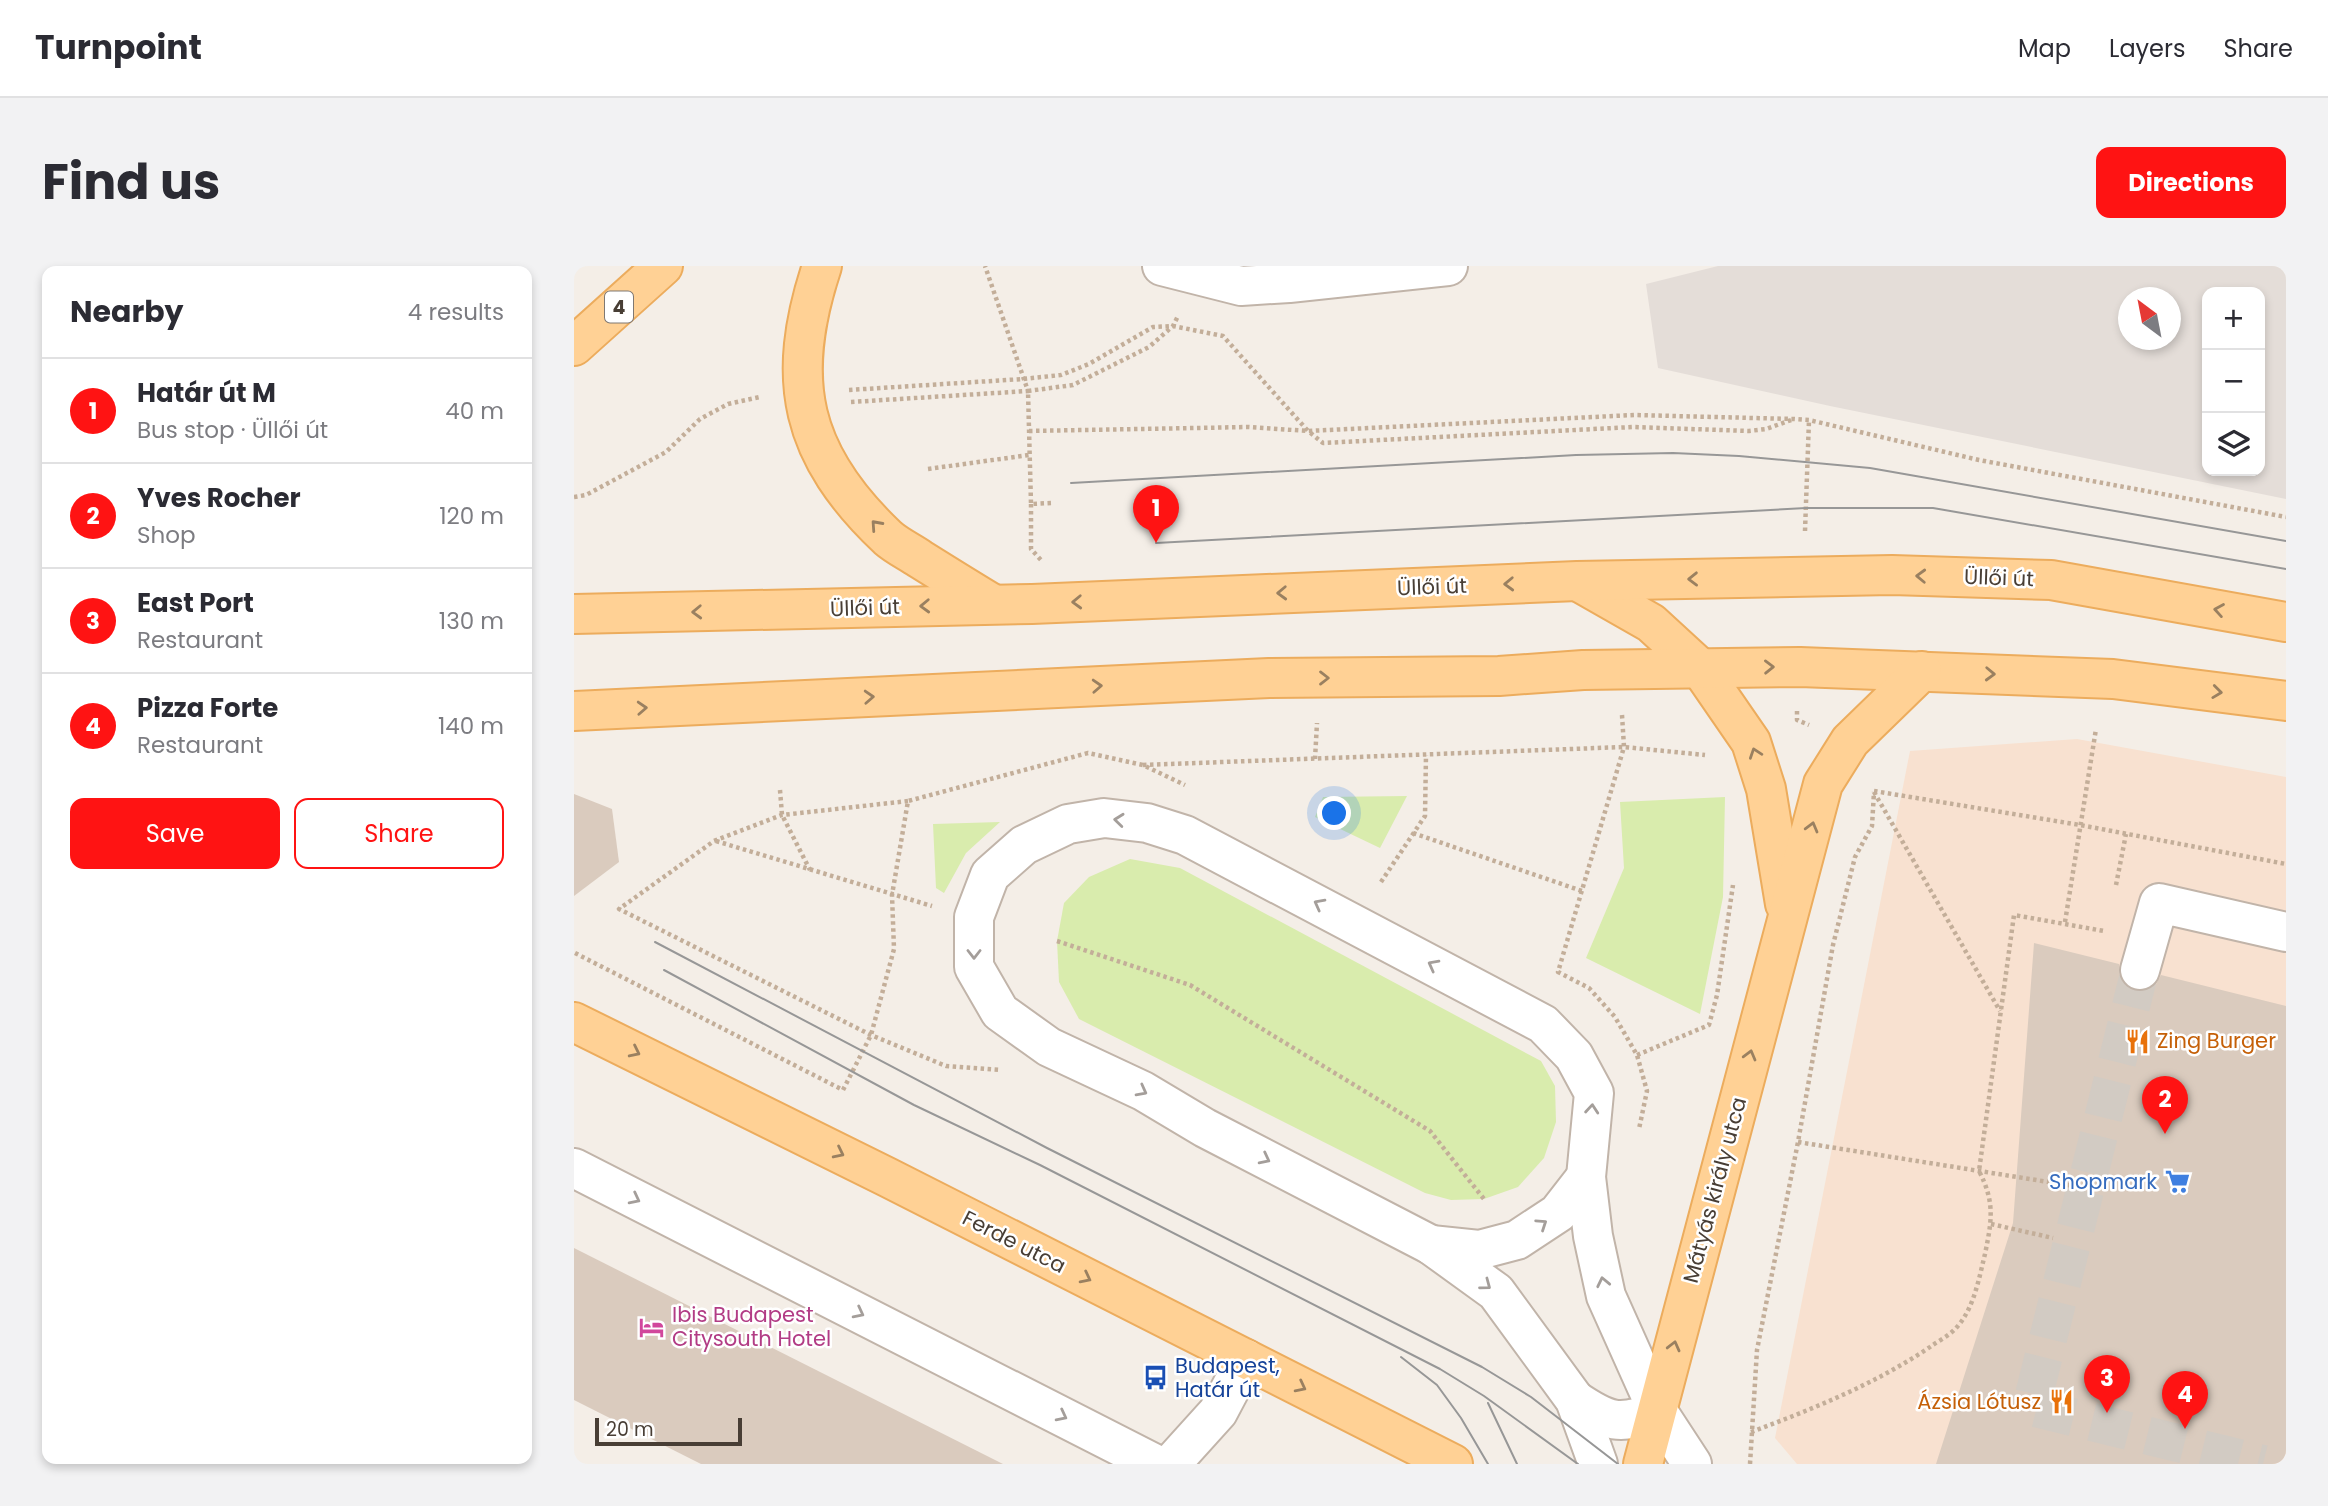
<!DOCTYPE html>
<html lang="en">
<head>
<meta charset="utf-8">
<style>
  body { margin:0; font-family:Poppins,sans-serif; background:#f2f2f3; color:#2b2b33 }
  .controls { position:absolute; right:21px; top:21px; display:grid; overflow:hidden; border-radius:14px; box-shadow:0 4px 10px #0003 }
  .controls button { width:63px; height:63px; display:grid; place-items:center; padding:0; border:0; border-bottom:2px solid #e1e1e2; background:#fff; color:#2b2b33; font:35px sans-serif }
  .compass { position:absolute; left:1544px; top:21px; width:63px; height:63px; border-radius:50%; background:#fff; box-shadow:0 4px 10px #0003; rotate:328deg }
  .scale { position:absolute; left:21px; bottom:18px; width:147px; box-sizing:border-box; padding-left:7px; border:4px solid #483e35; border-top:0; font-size:19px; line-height:24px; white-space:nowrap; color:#483e35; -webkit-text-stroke:5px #fff; paint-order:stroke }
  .you { position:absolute; left:761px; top:548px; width:24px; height:24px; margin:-18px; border:5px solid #fff; border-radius:50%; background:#1a73e8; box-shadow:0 0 0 10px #1a73e833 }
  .badge { display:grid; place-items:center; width:46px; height:46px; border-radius:50%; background:#ff1313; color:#fff; font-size:23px; font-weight:700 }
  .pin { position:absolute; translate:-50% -58px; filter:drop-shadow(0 2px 4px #0008) }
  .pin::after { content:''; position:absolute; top:37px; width:24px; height:21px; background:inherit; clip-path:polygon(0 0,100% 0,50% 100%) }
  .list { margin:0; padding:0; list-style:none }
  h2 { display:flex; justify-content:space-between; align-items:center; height:91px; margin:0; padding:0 28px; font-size:30px }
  h2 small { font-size:23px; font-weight:400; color:#7c7c81 }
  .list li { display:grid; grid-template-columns:46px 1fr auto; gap:21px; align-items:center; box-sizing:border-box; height:105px; padding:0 28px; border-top:2px solid #e1e1e2 }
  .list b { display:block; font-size:26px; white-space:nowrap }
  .list p { margin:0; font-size:23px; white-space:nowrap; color:#7c7c81 }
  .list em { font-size:23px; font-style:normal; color:#7c7c81 }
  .actions { display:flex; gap:14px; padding:21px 28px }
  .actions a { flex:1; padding:16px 0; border:2px solid #ff1313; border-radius:14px; text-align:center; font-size:24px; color:#ff1313 }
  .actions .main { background:#ff1313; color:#fff }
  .icon { flex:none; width:38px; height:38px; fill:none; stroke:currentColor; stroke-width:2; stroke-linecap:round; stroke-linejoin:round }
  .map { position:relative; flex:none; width:1712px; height:1198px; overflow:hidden; border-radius:14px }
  header { display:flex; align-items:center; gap:42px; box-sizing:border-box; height:98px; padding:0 35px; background:#fff; border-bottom:2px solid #e1e1e2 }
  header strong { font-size:33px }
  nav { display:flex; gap:38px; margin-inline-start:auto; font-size:24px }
  .intro { display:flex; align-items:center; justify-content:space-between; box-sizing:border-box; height:168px; padding:0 42px }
  h1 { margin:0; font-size:49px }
  .button { padding:18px 32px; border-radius:14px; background:#ff1313; color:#fff; font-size:24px; font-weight:700 }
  main { display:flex; gap:42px; padding:0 42px }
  aside { flex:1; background:#fff; border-radius:14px; box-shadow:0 4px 10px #0003 }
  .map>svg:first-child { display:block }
  .commercial { fill:#f8e1d0 }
  .industrial { fill:#e4ddd8; fill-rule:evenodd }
  .green { fill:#d9ecad }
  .building { fill:#dacbbe }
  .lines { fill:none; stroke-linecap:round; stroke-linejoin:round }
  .minor-tunnel { stroke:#d2cbc3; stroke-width:38; stroke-dasharray:38 19; stroke-linecap:butt }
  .minor-casing { stroke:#c1b4a9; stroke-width:42 }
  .major-casing { stroke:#ecac5d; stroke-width:42 }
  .path { stroke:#c3ae99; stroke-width:4.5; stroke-dasharray:3.5 3.5; stroke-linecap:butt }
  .minor { stroke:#fff; stroke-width:38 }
  .major { stroke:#ffd195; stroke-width:38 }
  .tram { stroke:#979797; stroke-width:2 }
  .oneway { stroke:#9a8060 }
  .oneway2 { stroke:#a49e9a }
  .labels { text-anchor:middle; stroke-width:5; stroke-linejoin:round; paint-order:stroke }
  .shield { fill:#fff; stroke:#7f7872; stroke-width:2 }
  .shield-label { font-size:19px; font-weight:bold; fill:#483e35 }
  .street-label { font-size:21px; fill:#483e35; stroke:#fff }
  .food-label { font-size:21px; fill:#c56008; stroke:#fff; text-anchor:start }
  .shop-label { font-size:21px; fill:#366cbe; stroke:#fff; text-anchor:end }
  .hotel-label { font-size:21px; fill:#b23c85; stroke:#fff; text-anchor:start }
  .transit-label { font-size:21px; fill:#164399; stroke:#fff; text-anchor:start }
</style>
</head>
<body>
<header>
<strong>Turnpoint</strong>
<nav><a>Map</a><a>Layers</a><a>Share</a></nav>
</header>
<div class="intro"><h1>Find us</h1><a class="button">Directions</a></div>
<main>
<aside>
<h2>Nearby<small>4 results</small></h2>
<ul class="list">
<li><span class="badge">1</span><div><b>Határ út M</b><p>Bus stop · Üllői út</p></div><em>40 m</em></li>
<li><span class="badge">2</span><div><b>Yves Rocher</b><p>Shop</p></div><em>120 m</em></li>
<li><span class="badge">3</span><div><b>East Port</b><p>Restaurant</p></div><em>130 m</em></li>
<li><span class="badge">4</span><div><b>Pizza Forte</b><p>Restaurant</p></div><em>140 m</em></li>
</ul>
<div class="actions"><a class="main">Save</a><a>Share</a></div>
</aside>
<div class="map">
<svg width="1712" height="1198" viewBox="0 0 1712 1198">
  <rect width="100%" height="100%" fill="#f4eee7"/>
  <path class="commercial" d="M1503,473L1712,511V1198H1223L1201,1172L1336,485Z"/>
  <path class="industrial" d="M1144,0H1712V233L1256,140L1084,102L1072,18ZM1633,26H1686V205H1633ZM1554,32H1596V74H1554Z"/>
  <g class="green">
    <path d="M833,530L806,582L741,551L749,531Z"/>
    <path d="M1151,531L1149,631L1126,748L1012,692L1050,602L1046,536Z"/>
    <path d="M426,556L392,587L370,627L362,622L359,558Z"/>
    <path d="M556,593L606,602L967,795L981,820L982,856L970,892L944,921L910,933L877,934L851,927L505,753L485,716L483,675L490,637L515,611Z"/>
  </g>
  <g class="building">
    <path d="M0,528L38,543L45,596L0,630Z"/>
    <path d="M1460,677L1545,698V709L1550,719L1561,725H1571L1581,720L1587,709L1712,740V1198H1362L1439,957Z"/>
    <path d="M0,982L429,1198H127L0,1134Z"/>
  </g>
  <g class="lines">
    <path class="minor-tunnel" d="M1566,704L1457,1141L1689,1198"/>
    <defs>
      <g id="minor">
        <path d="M588,0L667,20L715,17L874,0"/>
        <path d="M1566,704L1585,637L1712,666"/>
        <path d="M0,902L581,1198"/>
        <path d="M857,979L905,984L943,974L984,947L1012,911"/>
        <path d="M1001,1134C1035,1157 1044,1159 1084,1146"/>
        <path d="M597,1198L644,1146L672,1093"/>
        <path d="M1024,1198L1001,1134L922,1026L857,979L631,862L569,825L475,781L426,746L400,701V651L416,609L450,579L494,558L530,552L573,557L611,569L969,758L1000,790L1020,827L1012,911L1019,970L1032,1030L1084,1146L1118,1198"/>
      </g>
      <g id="major">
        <path d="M248,0C210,114 226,189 314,272C323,280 336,286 346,293C370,308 394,323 419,338"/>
        <path d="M0,80L89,0"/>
        <path d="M1005,316L1077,357L1126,402L1177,476L1192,523L1211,638"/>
        <path d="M0,348L458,338L1003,315L1318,309L1477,314L1712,356"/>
        <path d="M0,445L695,412L925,410L1009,404L1226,401L1539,413L1712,435"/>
        <path d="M0,756L313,911L879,1198"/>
        <path d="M1069,1198L1249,518L1276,475L1348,405"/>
      </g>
    </defs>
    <use href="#minor" class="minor-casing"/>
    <use href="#major" class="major-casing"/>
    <g class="path">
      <path d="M275,124L449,113L487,109L515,98L579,61L599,60L649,70L734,165L749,177L1059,161L1175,165L1192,163L1220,153"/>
      <path d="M277,136L454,125L411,0"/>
      <path d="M455,165L675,161L734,165L1060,149L1220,153L1235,154L1405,194L1712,251"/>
      <path d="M354,203L455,189"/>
      <path d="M0,231L12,229L92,186L126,153L154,138L186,131"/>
      <path d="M477,237L457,238L454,125L499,119L575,81L599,60L604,50"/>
      <path d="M457,238V283L467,294"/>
      <path d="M1231,265L1235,154"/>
      <path d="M1223,445V454L1235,459"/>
      <path d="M1048,449L1050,481L984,706L1015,722L1041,751L1063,789L1073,825L1065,863"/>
      <path d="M741,493L743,457"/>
      <path d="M569,499L1050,481L1131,489"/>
      <path d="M206,524L208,549L236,604"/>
      <path d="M1300,525L1506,559L1712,598"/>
      <path d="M1300,526L1426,745"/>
      <path d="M334,535L208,549L140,575L45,643L297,769L372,800L426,804"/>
      <path d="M839,567L1008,625"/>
      <path d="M142,575L358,640"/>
      <path d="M807,616L851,550L852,489"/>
      <path d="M1542,619L1552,568"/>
      <path d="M1491,656L1522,463"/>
      <path d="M483,675L616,719L856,865L910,933"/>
      <path d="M1,687L269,824L297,769L320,683L318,629L334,535L514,487L569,499L611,519"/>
      <path d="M1063,789L1135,759L1143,729L1159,619"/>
      <path d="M1224,876L1512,922"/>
      <path d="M1417,958L1479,972"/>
      <path d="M1177,1166C1239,1143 1301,1118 1356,1081C1364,1075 1375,1070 1382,1062C1400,1043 1405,1012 1411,988C1418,954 1421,936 1405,905L1440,649L1530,665"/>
      <path d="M1176,1198L1183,1084L1224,876L1259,679L1281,591L1298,560L1300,526"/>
    </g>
    <use href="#minor" class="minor"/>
    <use href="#major" class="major"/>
    <g class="tram">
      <path d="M497,217L1002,189L1099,187L1165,190L1296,202L1712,275"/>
      <path d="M582,277L1232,242H1359L1712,303"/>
      <path d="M81,676L473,882L908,1101L957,1131L1044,1198"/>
      <path d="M90,704L340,839L466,899L866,1103L910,1130L1004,1198"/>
      <path d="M827,1091L863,1119L887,1152L914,1198"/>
      <path d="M914,1137L943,1198"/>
    </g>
  </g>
  <defs><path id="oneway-chevron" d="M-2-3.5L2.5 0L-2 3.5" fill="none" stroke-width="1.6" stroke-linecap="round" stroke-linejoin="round" transform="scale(1.75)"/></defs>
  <g class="oneway">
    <use href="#oneway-chevron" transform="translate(302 259) rotate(-132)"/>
    <use href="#oneway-chevron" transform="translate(1347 310) rotate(-178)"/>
    <use href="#oneway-chevron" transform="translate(1119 313) rotate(179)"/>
    <use href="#oneway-chevron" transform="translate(935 318) rotate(178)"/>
    <use href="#oneway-chevron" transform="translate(708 327) rotate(178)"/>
    <use href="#oneway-chevron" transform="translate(503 336) rotate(178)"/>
    <use href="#oneway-chevron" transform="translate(351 340) rotate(178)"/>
    <use href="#oneway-chevron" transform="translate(1645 344) rotate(-170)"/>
    <use href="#oneway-chevron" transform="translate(123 346) rotate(178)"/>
    <use href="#oneway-chevron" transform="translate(1195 401) rotate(-1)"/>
    <use href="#oneway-chevron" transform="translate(1416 408) rotate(2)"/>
    <use href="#oneway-chevron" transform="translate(750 412)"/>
    <use href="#oneway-chevron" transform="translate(523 420) rotate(-3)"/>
    <use href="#oneway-chevron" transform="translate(1643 426) rotate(7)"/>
    <use href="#oneway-chevron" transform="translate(295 431) rotate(-3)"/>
    <use href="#oneway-chevron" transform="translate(68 442) rotate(-3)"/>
    <use href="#oneway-chevron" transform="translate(1181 487) rotate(-109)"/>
    <use href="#oneway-chevron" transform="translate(1238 561) rotate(-75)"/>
    <use href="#oneway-chevron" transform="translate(61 786) rotate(26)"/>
    <use href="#oneway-chevron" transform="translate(1176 789) rotate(-75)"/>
    <use href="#oneway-chevron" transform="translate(265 887) rotate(26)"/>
    <use href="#oneway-chevron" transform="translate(512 1012) rotate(27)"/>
    <use href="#oneway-chevron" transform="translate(1100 1080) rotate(-76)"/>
    <use href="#oneway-chevron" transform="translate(727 1121) rotate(27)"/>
  </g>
  <g class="oneway2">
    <use href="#oneway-chevron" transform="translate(545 554) rotate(-174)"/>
    <use href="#oneway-chevron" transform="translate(745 638) rotate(-152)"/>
    <use href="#oneway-chevron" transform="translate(400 688) rotate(90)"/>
    <use href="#oneway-chevron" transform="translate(859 699) rotate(-152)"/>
    <use href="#oneway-chevron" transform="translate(568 825) rotate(28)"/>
    <use href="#oneway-chevron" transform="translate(1018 843) rotate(-85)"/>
    <use href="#oneway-chevron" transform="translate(691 893) rotate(27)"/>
    <use href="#oneway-chevron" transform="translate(61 933) rotate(27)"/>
    <use href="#oneway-chevron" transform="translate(968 958) rotate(-34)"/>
    <use href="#oneway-chevron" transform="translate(1029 1016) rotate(-102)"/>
    <use href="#oneway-chevron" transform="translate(912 1019) rotate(37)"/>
    <use href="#oneway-chevron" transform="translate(285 1047) rotate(27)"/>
    <use href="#oneway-chevron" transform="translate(488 1150) rotate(27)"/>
  </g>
  <defs>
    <symbol id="restaurant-bare" viewBox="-9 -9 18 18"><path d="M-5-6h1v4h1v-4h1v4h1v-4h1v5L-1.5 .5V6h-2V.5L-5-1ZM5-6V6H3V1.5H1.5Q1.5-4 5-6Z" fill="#e8710a" stroke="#fff" stroke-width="2.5" paint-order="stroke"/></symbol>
    <symbol id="supermarket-bare" viewBox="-9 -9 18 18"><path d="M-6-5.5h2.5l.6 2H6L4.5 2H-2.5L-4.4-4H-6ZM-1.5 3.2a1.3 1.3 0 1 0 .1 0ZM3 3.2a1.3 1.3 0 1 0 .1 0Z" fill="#3f7fe0" stroke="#fff" stroke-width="2.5" paint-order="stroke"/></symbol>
    <symbol id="hotel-bare" viewBox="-9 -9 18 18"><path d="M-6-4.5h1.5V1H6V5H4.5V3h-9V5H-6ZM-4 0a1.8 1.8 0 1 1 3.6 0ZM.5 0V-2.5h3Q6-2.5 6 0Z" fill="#d1479c" stroke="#fff" stroke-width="2.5" paint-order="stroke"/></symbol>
    <symbol id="bus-bare" viewBox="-9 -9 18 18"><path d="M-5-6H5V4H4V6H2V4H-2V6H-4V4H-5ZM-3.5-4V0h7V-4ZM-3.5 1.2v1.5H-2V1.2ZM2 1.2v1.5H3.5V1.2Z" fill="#1a4fb4" stroke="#fff" stroke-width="2.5" paint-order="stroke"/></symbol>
  </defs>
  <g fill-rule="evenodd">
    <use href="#restaurant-bare" x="1546" y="758" width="35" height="35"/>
    <use href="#supermarket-bare" x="1586" y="898" width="35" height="35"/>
    <use href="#hotel-bare" x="60" y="1044" width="35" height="35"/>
    <use href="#bus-bare" x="564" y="1094" width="35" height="35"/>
    <use href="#restaurant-bare" x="1470" y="1118" width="35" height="35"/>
  </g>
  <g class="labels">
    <rect class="shield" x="31" y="25.5" width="28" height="31" rx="5"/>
    <g class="shield-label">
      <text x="45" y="48">4</text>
    </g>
    <g class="street-label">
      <text transform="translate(1425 312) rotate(2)" y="7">Üllői út</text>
      <text transform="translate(858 321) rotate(-2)" y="7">Üllői út</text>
      <text transform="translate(291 342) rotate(-2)" y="7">Üllői út</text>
      <text transform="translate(1141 924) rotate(-75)" y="7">Mátyás király utca</text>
      <text transform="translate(440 976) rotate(27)" y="7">Ferde utca</text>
    </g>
    <g class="food-label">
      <text x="1583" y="782">Zing Burger</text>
      <text x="1467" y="1143" text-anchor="end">Ázsia Lótusz</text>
    </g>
    <g class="shop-label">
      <text x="1583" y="923">Shopmark</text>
    </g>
    <g class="hotel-label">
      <text x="98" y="1056">Ibis Budapest<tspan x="98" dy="24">Citysouth Hotel</tspan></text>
    </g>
    <g class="transit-label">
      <text x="601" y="1107">Budapest,<tspan x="601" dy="24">Határ út</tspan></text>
    </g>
  </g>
</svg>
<div class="controls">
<button>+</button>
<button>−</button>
<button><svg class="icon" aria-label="layers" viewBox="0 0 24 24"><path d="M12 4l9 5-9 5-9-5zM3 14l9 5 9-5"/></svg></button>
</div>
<svg class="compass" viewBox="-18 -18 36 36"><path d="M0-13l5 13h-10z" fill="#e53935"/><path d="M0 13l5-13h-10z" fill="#7c7c81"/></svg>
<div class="scale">20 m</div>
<div class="you"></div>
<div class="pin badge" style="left:582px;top:277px">1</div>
<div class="pin badge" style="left:1591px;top:868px">2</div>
<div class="pin badge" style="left:1533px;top:1147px">3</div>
<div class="pin badge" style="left:1611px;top:1163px">4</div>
</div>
</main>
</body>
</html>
